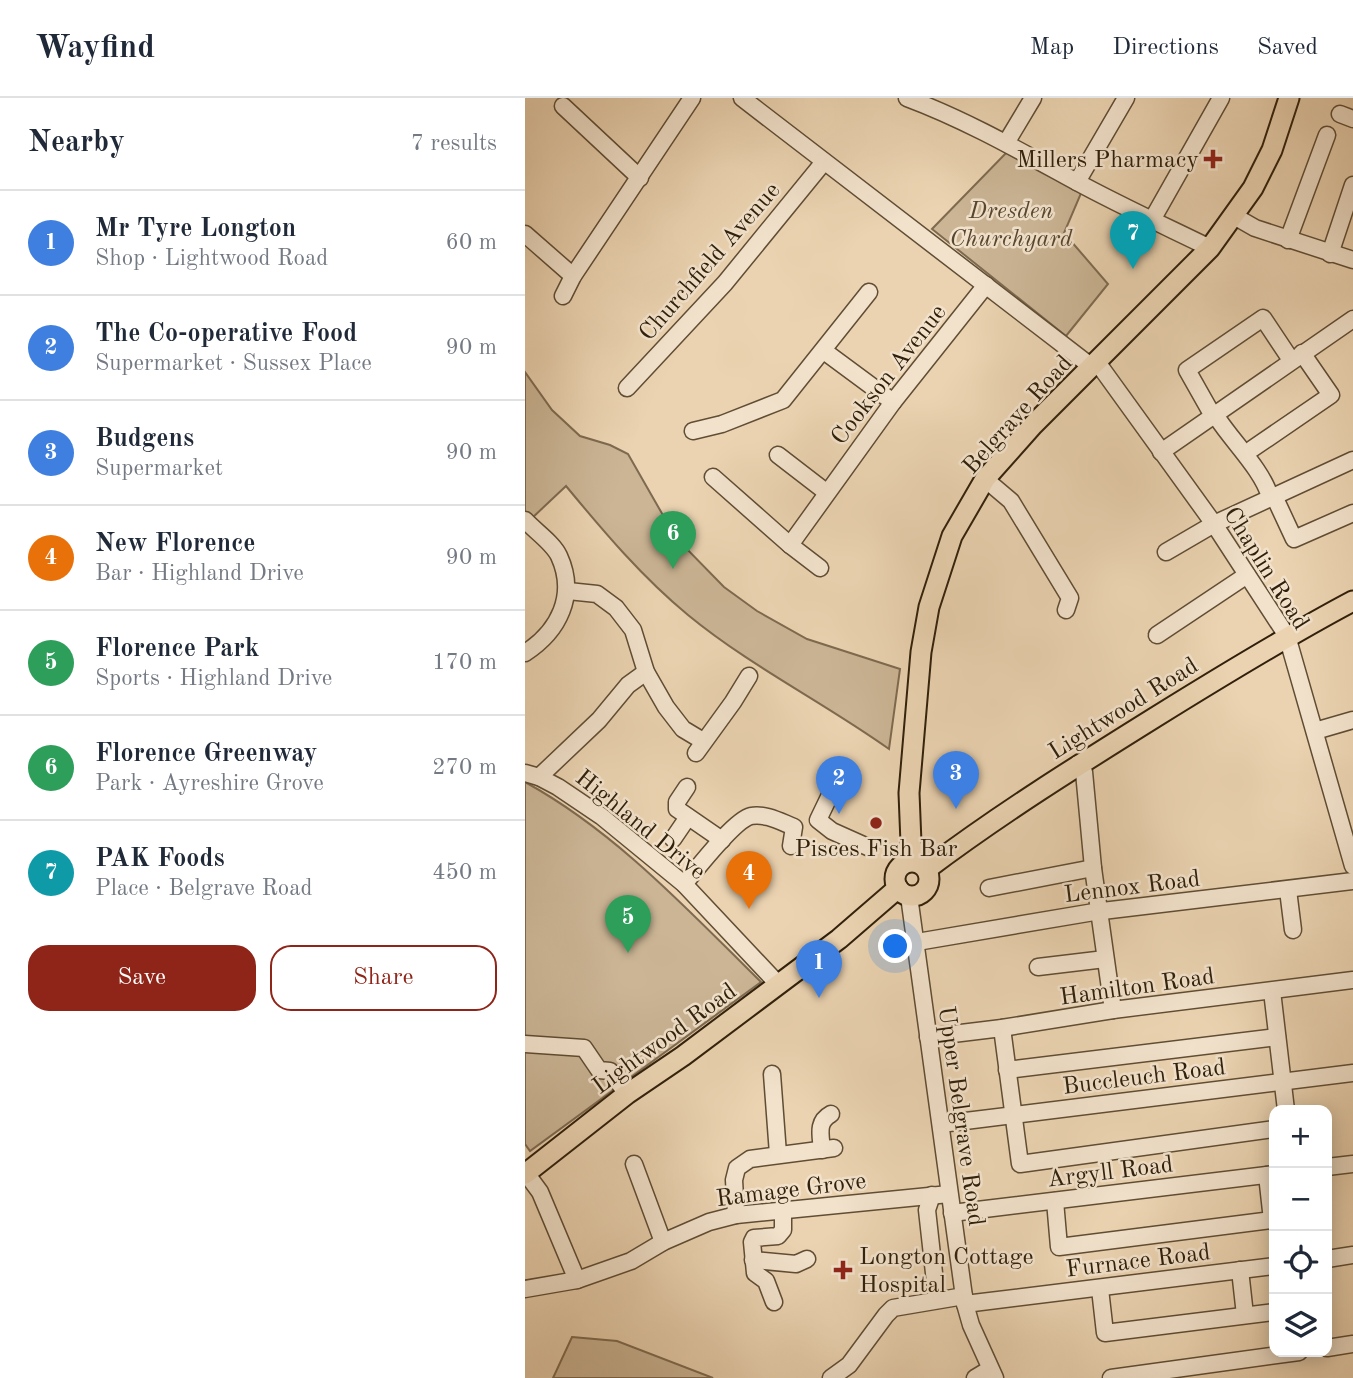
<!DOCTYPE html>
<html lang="en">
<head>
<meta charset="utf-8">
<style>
  body { margin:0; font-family:"Old Standard TT",serif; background:#f2f2f3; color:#1f2937 }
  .controls { position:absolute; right:21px; bottom:21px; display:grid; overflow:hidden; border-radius:14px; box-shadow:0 4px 18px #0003 }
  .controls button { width:63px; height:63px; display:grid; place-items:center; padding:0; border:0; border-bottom:2px solid #e0e1e3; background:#fff; color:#1f2937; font:35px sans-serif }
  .you { position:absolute; left:371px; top:849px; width:24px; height:24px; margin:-18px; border:5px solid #fff; border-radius:50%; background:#1a73e8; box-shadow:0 0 0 10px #1a73e833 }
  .badge { display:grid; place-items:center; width:46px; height:46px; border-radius:50%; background:#8f2418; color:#fff; font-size:23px; font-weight:700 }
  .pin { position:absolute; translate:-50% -58px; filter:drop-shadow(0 2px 4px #0008) }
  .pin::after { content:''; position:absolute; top:37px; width:24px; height:21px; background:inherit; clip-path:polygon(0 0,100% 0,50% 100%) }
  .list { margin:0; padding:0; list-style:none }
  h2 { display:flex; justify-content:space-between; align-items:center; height:91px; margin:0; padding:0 28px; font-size:30px }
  h2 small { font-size:23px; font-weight:400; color:#747a83 }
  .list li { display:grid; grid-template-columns:46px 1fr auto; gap:21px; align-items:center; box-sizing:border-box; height:105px; padding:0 28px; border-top:2px solid #e0e1e3 }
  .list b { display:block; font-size:26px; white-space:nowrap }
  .list p { margin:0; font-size:23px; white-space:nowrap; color:#747a83 }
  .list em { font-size:23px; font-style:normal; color:#747a83 }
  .actions { display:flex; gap:14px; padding:21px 28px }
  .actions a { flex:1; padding:16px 0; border:2px solid #8f2418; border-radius:21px; text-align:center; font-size:24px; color:#8f2418 }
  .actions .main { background:#8f2418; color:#fff }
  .icon { flex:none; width:38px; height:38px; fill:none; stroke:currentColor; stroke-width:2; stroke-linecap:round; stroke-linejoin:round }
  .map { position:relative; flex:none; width:828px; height:1280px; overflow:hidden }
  header { display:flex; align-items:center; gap:42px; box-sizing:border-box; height:98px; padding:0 35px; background:#fff; border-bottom:2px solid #e0e1e3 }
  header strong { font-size:33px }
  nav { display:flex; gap:38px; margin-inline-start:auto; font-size:24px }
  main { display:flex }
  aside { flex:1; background:#fff }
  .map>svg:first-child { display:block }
  .green { fill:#cbb595; stroke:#7e6a50; stroke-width:2 }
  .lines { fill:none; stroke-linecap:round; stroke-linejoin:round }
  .minor-casing { stroke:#5f4d34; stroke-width:19 }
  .major-casing { stroke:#30200b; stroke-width:23 }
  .minor { stroke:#f2e2cc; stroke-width:16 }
  .major { stroke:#ebd3b1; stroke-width:19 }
  .poi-dot { fill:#8f2418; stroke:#f2e2cc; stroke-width:2.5 }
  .labels { text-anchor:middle; stroke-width:5; stroke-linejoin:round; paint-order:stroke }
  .poi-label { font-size:24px; fill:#30200b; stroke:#f2e2cc; text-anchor:end }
  .park-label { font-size:24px; font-style:italic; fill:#57452e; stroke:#f2e2cc }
  .street-label { font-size:24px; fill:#30200b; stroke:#f2e2cc }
</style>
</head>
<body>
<header>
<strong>Wayfind</strong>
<nav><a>Map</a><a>Directions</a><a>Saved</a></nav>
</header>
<main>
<aside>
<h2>Nearby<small>7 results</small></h2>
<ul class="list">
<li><span class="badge" style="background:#3f7fe0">1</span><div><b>Mr Tyre Longton</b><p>Shop · Lightwood Road</p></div><em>60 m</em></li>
<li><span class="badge" style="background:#3f7fe0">2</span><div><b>The Co-operative Food</b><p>Supermarket · Sussex Place</p></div><em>90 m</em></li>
<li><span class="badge" style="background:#3f7fe0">3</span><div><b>Budgens</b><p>Supermarket</p></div><em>90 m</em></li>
<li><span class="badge" style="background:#e8710a">4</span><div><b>New Florence</b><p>Bar · Highland Drive</p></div><em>90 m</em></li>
<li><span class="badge" style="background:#2e9e5b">5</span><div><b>Florence Park</b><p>Sports · Highland Drive</p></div><em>170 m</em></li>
<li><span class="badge" style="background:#2e9e5b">6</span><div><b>Florence Greenway</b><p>Park · Ayreshire Grove</p></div><em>270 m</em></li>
<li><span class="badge" style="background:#0f9aa8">7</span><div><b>PAK Foods</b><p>Place · Belgrave Road</p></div><em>450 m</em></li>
</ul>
<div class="actions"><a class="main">Save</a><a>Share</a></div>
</aside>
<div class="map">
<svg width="828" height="1280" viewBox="0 0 828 1280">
  <rect width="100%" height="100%" fill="#ebd3b1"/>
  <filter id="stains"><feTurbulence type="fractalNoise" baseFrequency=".00286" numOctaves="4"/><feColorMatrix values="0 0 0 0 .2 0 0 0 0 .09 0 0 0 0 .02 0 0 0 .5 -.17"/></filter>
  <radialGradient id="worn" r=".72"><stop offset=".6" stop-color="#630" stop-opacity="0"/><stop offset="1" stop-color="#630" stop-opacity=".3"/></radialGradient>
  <g class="green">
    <path d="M483,53L557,93L539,135L583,186L541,238L407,131Z"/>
    <path d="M0,274L27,312L55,338L85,347L103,356L151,440L199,489L232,513L282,541L375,571L364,651C298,604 225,568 163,517C117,479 79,434 41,388L6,421L0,415Z"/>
    <path d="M0,684C91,734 163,812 236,884L5,1053L0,1046Z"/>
    <path d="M47,1239L92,1243L188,1280H28Z"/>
  </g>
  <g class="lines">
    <defs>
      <g id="minor">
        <path d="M217,0L567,269"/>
        <path d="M382,0C441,22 495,53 550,83C594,107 640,128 685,150"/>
        <path d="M38,8L115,80"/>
        <path d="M815,16L828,21"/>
        <path d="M481,45L508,0"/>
        <path d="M552,84L601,0"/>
        <path d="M709,118L730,130L828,162"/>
        <path d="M627,122L696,0"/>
        <path d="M0,136L48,178"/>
        <path d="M763,142L802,37"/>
        <path d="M805,156L828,87"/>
        <path d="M38,198L48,178L167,0"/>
        <path d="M299,253L368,304"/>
        <path d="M572,264L689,426L762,538L828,768"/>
        <path d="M102,290L200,185L298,65"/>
        <path d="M168,333L197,326L258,302L344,194"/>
        <path d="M727,351L806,297L777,255"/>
        <path d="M636,354L828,221"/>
        <path d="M253,357L301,394"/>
        <path d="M188,379L265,447L295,470"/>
        <path d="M460,381L486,403L545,500L541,512"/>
        <path d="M749,398L769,441L828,415"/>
        <path d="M745,399C738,373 708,344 693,321L688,318L662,272L738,220L766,262"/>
        <path d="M0,422C10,433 28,445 34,458C52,497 34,533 0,555"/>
        <path d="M265,447L368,304L461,187"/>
        <path d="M641,454L689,426L828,362"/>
        <path d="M43,493L72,496L91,510L108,532L121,574L141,609L158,631L178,643"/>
        <path d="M632,537L722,477"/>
        <path d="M790,633L828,622"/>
        <path d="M171,655L208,604L224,578"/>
        <path d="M553,666L559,674L568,770L588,912"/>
        <path d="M0,675L14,679L33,689L76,718L159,786L253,886"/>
        <path d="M14,679L74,622L103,587L121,574"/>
        <path d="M162,689L152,704V711L197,742"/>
        <path d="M305,697L293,722L307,733L345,750"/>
        <path d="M148,741L163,719"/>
        <path d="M159,786C172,771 209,722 226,718C240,715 256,724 269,729L266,748"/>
        <path d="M464,790L568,770"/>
        <path d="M763,792L768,832"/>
        <path d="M384,798L440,1206L446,1227L470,1280"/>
        <path d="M392,844L569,814L828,783"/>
        <path d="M513,869L580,861"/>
        <path d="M747,893L761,1012"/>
        <path d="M477,930L495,1066L749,1031"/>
        <path d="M403,939L477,930L588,912L828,882"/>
        <path d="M0,946L59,950L74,972L85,973L102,996"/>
        <path d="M482,972L752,939"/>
        <path d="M247,976L253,1056"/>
        <path d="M416,1026L828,975"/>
        <path d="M297,1052C296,1038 291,1024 306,1016"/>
        <path d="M109,1066L138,1144"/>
        <path d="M802,1069L828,1066"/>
        <path d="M1,1075L15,1094L52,1182"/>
        <path d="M407,1097L402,1112L412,1202"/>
        <path d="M530,1103L534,1149L747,1122L742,1077"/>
        <path d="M427,1115L749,1076"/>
        <path d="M211,1117L209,1082L212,1070L225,1061L309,1050"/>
        <path d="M802,1161L828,1157"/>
        <path d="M228,1162L271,1166L282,1161"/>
        <path d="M715,1172L720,1217"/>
        <path d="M0,1191L52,1182L106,1163L138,1144L184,1124L211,1117L424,1096"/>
        <path d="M575,1191L580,1235L749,1214"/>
        <path d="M249,1204L241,1183L230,1175L227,1144L229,1140L253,1138L258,1132V1113"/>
        <path d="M440,1206L749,1168"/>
        <path d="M802,1250L828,1246"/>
        <path d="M306,1280L324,1267L361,1217L368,1210L439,1198"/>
        <path d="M450,1280L465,1271"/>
        <path d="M586,1280L774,1254"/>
      </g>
      <g id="major">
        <path d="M390,763L386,745L384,695L396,554L404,509L427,438L460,381L508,327L685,150L728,90L747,52L764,0"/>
        <circle cx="387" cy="781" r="17"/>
        <path d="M402,771C475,716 552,668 629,620C695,579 760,539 828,503"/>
        <path d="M0,1076L102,996L158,958L314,841L373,790"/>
      </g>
    </defs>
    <use href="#minor" class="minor-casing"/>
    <use href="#major" class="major-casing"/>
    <use href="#minor" class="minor"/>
    <use href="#major" class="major"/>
  </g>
  <g class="poi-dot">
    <path d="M684.5 50.5h7v7h7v7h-7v7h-7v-7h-7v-7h7z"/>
    <circle cx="351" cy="725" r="7"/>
    <path d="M314.5 1161.5h7v7h7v7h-7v7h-7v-7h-7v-7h7z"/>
  </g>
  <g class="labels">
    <g class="poi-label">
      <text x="674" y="69">Millers Pharmacy</text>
      <text x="351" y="758" text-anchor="middle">Pisces Fish Bar</text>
      <text x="334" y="1166" text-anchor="start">Longton Cottage<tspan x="334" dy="28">Hospital</tspan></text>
    </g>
    <g class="park-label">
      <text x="486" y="120">Dresden<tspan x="486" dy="28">Churchyard</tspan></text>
    </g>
    <g class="street-label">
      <text transform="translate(184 163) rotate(-49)" y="8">Churchfield Avenue</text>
      <text transform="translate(363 276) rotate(-52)" y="8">Cookson Avenue</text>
      <text transform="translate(492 316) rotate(-48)" y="8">Belgrave Road</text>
      <text transform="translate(742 470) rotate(58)" y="8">Chaplin Road</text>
      <text transform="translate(598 610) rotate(-32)" y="8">Lightwood Road</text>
      <text transform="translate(116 726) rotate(39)" y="8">Highland Drive</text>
      <text transform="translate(607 788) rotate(-7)" y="8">Lennox Road</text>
      <text transform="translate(612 888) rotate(-8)" y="8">Hamilton Road</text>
      <text transform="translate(139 940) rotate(-36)" y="8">Lightwood Road</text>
      <text transform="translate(619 978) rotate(-7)" y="8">Buccleuch Road</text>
      <text transform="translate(437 1018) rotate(82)" y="8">Upper Belgrave Road</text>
      <text transform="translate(585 1073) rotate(-7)" y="8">Argyll Road</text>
      <text transform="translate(266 1091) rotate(-7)" y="8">Ramage Grove</text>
      <text transform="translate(613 1162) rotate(-7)" y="8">Furnace Road</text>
    </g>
  </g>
  <rect width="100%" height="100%" filter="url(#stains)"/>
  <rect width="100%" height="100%" fill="url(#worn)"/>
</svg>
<div class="controls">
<button>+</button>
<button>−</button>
<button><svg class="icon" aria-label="locate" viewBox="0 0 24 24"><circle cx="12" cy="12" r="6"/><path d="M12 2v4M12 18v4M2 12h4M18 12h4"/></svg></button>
<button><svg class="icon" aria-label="layers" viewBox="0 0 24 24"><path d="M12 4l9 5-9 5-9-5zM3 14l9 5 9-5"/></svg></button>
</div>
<div class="you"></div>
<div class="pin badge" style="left:294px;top:900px;background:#3f7fe0">1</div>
<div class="pin badge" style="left:314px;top:716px;background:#3f7fe0">2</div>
<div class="pin badge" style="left:431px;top:711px;background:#3f7fe0">3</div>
<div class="pin badge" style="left:224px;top:811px;background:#e8710a">4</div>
<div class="pin badge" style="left:103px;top:855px;background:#2e9e5b">5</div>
<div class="pin badge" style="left:148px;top:471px;background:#2e9e5b">6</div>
<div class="pin badge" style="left:608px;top:171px;background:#0f9aa8">7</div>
</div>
</main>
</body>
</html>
